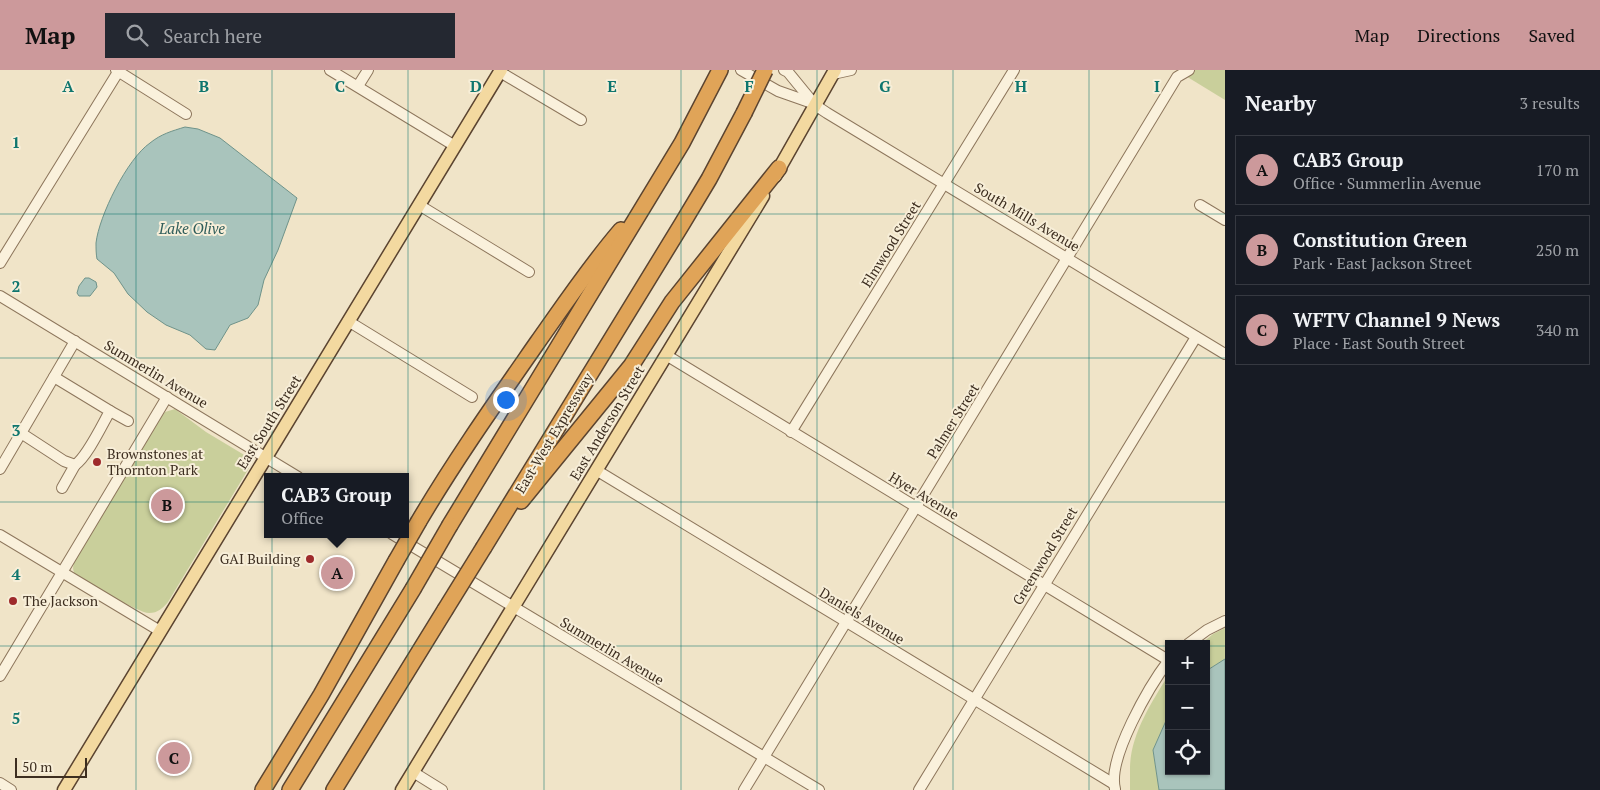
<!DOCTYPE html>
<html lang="en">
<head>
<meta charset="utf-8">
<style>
  body { margin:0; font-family:"PT Serif",serif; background:#242831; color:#f1f3f6 }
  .controls { position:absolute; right:15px; bottom:15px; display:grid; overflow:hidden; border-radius:0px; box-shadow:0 1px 4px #0004 }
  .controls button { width:45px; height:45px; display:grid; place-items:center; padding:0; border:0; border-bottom:1px solid #363941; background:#171b24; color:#f1f3f6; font:25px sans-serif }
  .scale { position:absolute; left:15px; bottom:12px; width:72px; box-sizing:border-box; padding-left:5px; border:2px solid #3d2e20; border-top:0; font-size:14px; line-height:18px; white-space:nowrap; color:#3d2e20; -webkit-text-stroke:4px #f7eed8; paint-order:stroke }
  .you { position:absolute; left:505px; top:329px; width:18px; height:18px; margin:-12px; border:4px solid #fff; border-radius:50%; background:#1a73e8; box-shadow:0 0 0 8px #1a73e833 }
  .badge { display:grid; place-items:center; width:32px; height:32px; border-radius:50%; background:#cc999b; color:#111; font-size:16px; font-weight:700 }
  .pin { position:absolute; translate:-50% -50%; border:2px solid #fff; box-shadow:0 1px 5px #0006 }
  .popup { position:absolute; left:264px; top:403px; width:145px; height:65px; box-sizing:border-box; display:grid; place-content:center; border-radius:0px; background:#171b24; filter:drop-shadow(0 1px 4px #0005); font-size:16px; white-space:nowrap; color:#9ea1a6 }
  .popup b { font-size:19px; color:#f1f3f6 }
  .popup::after { content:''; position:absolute; left:50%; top:100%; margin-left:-10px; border:10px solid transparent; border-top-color:#171b24 }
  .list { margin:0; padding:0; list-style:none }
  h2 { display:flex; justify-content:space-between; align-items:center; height:65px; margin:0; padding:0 20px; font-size:21px }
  h2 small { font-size:16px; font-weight:400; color:#9ea1a6 }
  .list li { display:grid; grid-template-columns:32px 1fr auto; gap:15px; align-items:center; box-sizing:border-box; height:70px; margin:0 10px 10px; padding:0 10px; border:1px solid #363941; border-radius:0px }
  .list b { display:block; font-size:19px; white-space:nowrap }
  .list p { margin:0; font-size:16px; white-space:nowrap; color:#9ea1a6 }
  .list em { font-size:16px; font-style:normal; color:#9ea1a6 }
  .icon { flex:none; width:28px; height:28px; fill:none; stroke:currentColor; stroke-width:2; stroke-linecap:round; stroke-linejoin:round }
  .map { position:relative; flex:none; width:1225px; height:720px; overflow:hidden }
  header { display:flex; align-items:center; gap:30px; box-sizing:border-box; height:70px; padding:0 25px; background:#cc999b; color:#111 }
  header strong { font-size:24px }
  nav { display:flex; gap:28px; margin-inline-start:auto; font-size:18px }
  .search { width:350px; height:45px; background:#242831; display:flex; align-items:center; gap:12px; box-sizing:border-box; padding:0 18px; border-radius:0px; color:#9ea1a6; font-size:19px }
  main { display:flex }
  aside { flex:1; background:#171b24 }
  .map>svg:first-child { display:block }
  .green { fill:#c9cf9b }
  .water { fill:#a9c4bc; stroke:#6f938a }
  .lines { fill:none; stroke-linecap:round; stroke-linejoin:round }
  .minor-casing { stroke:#8d765c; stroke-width:12 }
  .major-casing { stroke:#5b4430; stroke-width:15 }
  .highway-casing { stroke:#5b4430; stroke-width:18 }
  .minor { stroke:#faf1dc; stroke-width:10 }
  .major { stroke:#f3d9a0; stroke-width:12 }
  .highway { stroke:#e0a458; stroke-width:15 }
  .highway-bridge-casing { stroke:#5b4430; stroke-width:18; stroke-linecap:butt }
  .highway-bridge { stroke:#e0a458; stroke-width:15 }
  .grid { fill:none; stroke:#0f766e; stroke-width:1; stroke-opacity:0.55 }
  .poi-dot { fill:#9e2a2b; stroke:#f7eed8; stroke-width:2 }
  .labels { text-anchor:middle; stroke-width:4; stroke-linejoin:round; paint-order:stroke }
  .street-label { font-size:14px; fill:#3d2e20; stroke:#f7eed8 }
  .poi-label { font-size:14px; fill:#3d2e20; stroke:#f7eed8; text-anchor:start }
  .water-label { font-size:15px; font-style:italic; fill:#2f5d5a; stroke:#f7eed8 }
  .grid-label { font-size:16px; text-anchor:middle; font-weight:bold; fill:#0f766e; stroke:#f7eed8; stroke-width:4; stroke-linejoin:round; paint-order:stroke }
</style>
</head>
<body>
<header>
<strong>Map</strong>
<div class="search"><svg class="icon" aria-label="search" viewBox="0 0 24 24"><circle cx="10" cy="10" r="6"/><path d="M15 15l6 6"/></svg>Search here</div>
<nav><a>Map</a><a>Directions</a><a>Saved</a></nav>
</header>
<main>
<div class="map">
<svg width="1225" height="720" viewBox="0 0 1225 720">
  <rect width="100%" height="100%" fill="#f0e4c8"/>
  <g class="green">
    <path d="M1176,0H1225V30Z"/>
    <path d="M175,339L206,362L246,386L249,398L168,532C163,538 158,543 149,543C138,543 87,512 75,504C72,499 73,496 75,490L162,346L165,342Z"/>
    <path d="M1225,558V589L1206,601V574H1201L1213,564Z"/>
    <path d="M1169,604V644L1153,680L1159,720H1130C1130,712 1130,704 1130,697C1131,663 1152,632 1169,604Z"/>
  </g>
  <g class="water">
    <path d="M185,57L198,59L220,68L297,128L278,180L264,210L258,235L248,248L230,255L215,280L206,279L190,265L166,255L147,242L128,224L114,203L97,189C96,184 96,178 96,173C99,146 127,89 150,73C161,64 172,61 185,57Z"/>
    <path d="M85,208H89L96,212L97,217L90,226H79L77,223L79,216Z"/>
    <path d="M1225,589V720H1159L1153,680L1169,644V701H1206V601Z"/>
  </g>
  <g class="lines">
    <defs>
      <g id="minor">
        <path d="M116,0L186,44"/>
        <path d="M330,0L455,76"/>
        <path d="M741,0L778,21L815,34"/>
        <path d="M784,0L788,2L815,35L827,43L1225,284"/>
        <path d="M500,2L581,50"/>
        <path d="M833,4L851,0"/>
        <path d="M358,16L368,0"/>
        <path d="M419,135L529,202"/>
        <path d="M1200,135L1225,150"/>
        <path d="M0,193L118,2"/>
        <path d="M0,226L298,407"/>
        <path d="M348,251L472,327"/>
        <path d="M666,285L1168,590"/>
        <path d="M110,341L128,351"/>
        <path d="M791,362L1014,0"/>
        <path d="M21,363L64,391L75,395C87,387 102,355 110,341L54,307"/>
        <path d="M0,399L75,271"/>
        <path d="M596,400L1114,714"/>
        <path d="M62,418L75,395"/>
        <path d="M392,464L819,720"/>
        <path d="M0,465L160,561"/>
        <path d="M1188,574L1207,560L1225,551"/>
        <path d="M0,606L167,327"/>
        <path d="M413,702L442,720"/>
        <path d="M0,713L11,720"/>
        <path d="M1115,719C1107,688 1150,615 1169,590"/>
        <path d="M744,720L1177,7L1189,0"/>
        <path d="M919,720L1196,267"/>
      </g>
      <g id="major">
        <path d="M775,106L835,0"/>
        <path d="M64,720L501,0"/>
        <path d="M402,720L763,126"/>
      </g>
      <g id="highway">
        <path d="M521,431L631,296L672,232L779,98"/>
        <path d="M419,451C455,390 496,332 537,273C564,235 590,196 621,160"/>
        <path d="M450,455L682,73L720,0"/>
        <path d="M484,477L682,154L709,109L744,43"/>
        <path d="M263,720L321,625L396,491"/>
        <path d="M290,720L413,519"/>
        <path d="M334,720L445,540"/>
      </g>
    </defs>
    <use href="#minor" class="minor-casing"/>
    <use href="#major" class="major-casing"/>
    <use href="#highway" class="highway-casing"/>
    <use href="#minor" class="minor"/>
    <use href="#major" class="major"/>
    <use href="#highway" class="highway"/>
    <defs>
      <g id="highway-bridge">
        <path d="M744,43L765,0"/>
        <path d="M396,491L419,451"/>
        <path d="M413,519L450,455"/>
        <path d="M445,540L484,477"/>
      </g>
    </defs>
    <use href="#highway-bridge" class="highway-bridge-casing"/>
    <use href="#highway-bridge" class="highway-bridge"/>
  </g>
  <path class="grid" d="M136,0V720M272,0V720M408,0V720M544,0V720M681,0V720M817,0V720M953,0V720M1089,0V720M0,144H1225M0,288H1225M0,432H1225M0,576H1169M1206,576H1225"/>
  <g class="poi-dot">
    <circle cx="97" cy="392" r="5"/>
    <circle cx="310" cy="489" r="5"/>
    <circle cx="13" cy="531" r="5"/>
  </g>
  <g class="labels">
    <g class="street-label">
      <text transform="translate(1027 147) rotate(31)" y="5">South Mills Avenue</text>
      <text transform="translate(891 174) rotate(-58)" y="5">Elmwood Street</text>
      <text transform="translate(156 304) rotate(31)" y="5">Summerlin Avenue</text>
      <text transform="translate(953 351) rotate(-58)" y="5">Palmer Street</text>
      <text transform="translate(269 352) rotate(-58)" y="5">East South Street</text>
      <text transform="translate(607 353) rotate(-59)" y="5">East Anderson Street</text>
      <text transform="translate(554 363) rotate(-59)" y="5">East-West Expressway</text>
      <text transform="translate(924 426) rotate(31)" y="5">Hyer Avenue</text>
      <text transform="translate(1045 486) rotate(-59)" y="5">Greenwood Street</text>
      <text transform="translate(862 546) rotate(31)" y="5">Daniels Avenue</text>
      <text transform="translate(612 581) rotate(31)" y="5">Summerlin Avenue</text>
    </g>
    <g class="poi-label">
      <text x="107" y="389">Brownstones at<tspan x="107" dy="16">Thornton Park</tspan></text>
      <text x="300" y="494" text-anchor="end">GAI Building</text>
      <text x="23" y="536">The Jackson</text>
    </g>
    <g class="water-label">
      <text x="192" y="164">Lake Olive</text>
    </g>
  </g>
  <g class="grid-label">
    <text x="68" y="22">A</text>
    <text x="204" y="22">B</text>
    <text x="340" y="22">C</text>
    <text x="476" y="22">D</text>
    <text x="612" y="22">E</text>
    <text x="749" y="22">F</text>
    <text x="885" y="22">G</text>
    <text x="1021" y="22">H</text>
    <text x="1157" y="22">I</text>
    <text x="16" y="78">1</text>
    <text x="16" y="222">2</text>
    <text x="16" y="366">3</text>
    <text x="16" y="510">4</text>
    <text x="16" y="654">5</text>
  </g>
</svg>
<div class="controls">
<button>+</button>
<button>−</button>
<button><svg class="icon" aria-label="locate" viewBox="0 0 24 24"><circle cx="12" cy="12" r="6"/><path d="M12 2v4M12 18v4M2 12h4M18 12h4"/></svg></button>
</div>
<div class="scale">50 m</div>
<div class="you"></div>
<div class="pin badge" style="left:337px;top:503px">A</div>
<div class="popup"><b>CAB3 Group</b>Office</div>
<div class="pin badge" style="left:167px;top:435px">B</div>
<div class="pin badge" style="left:174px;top:688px">C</div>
</div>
<aside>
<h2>Nearby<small>3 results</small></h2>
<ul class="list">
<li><span class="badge">A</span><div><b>CAB3 Group</b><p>Office · Summerlin Avenue</p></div><em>170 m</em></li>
<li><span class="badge">B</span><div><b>Constitution Green</b><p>Park · East Jackson Street</p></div><em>250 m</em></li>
<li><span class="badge">C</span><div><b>WFTV Channel 9 News</b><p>Place · East South Street</p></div><em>340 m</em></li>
</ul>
</aside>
</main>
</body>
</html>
